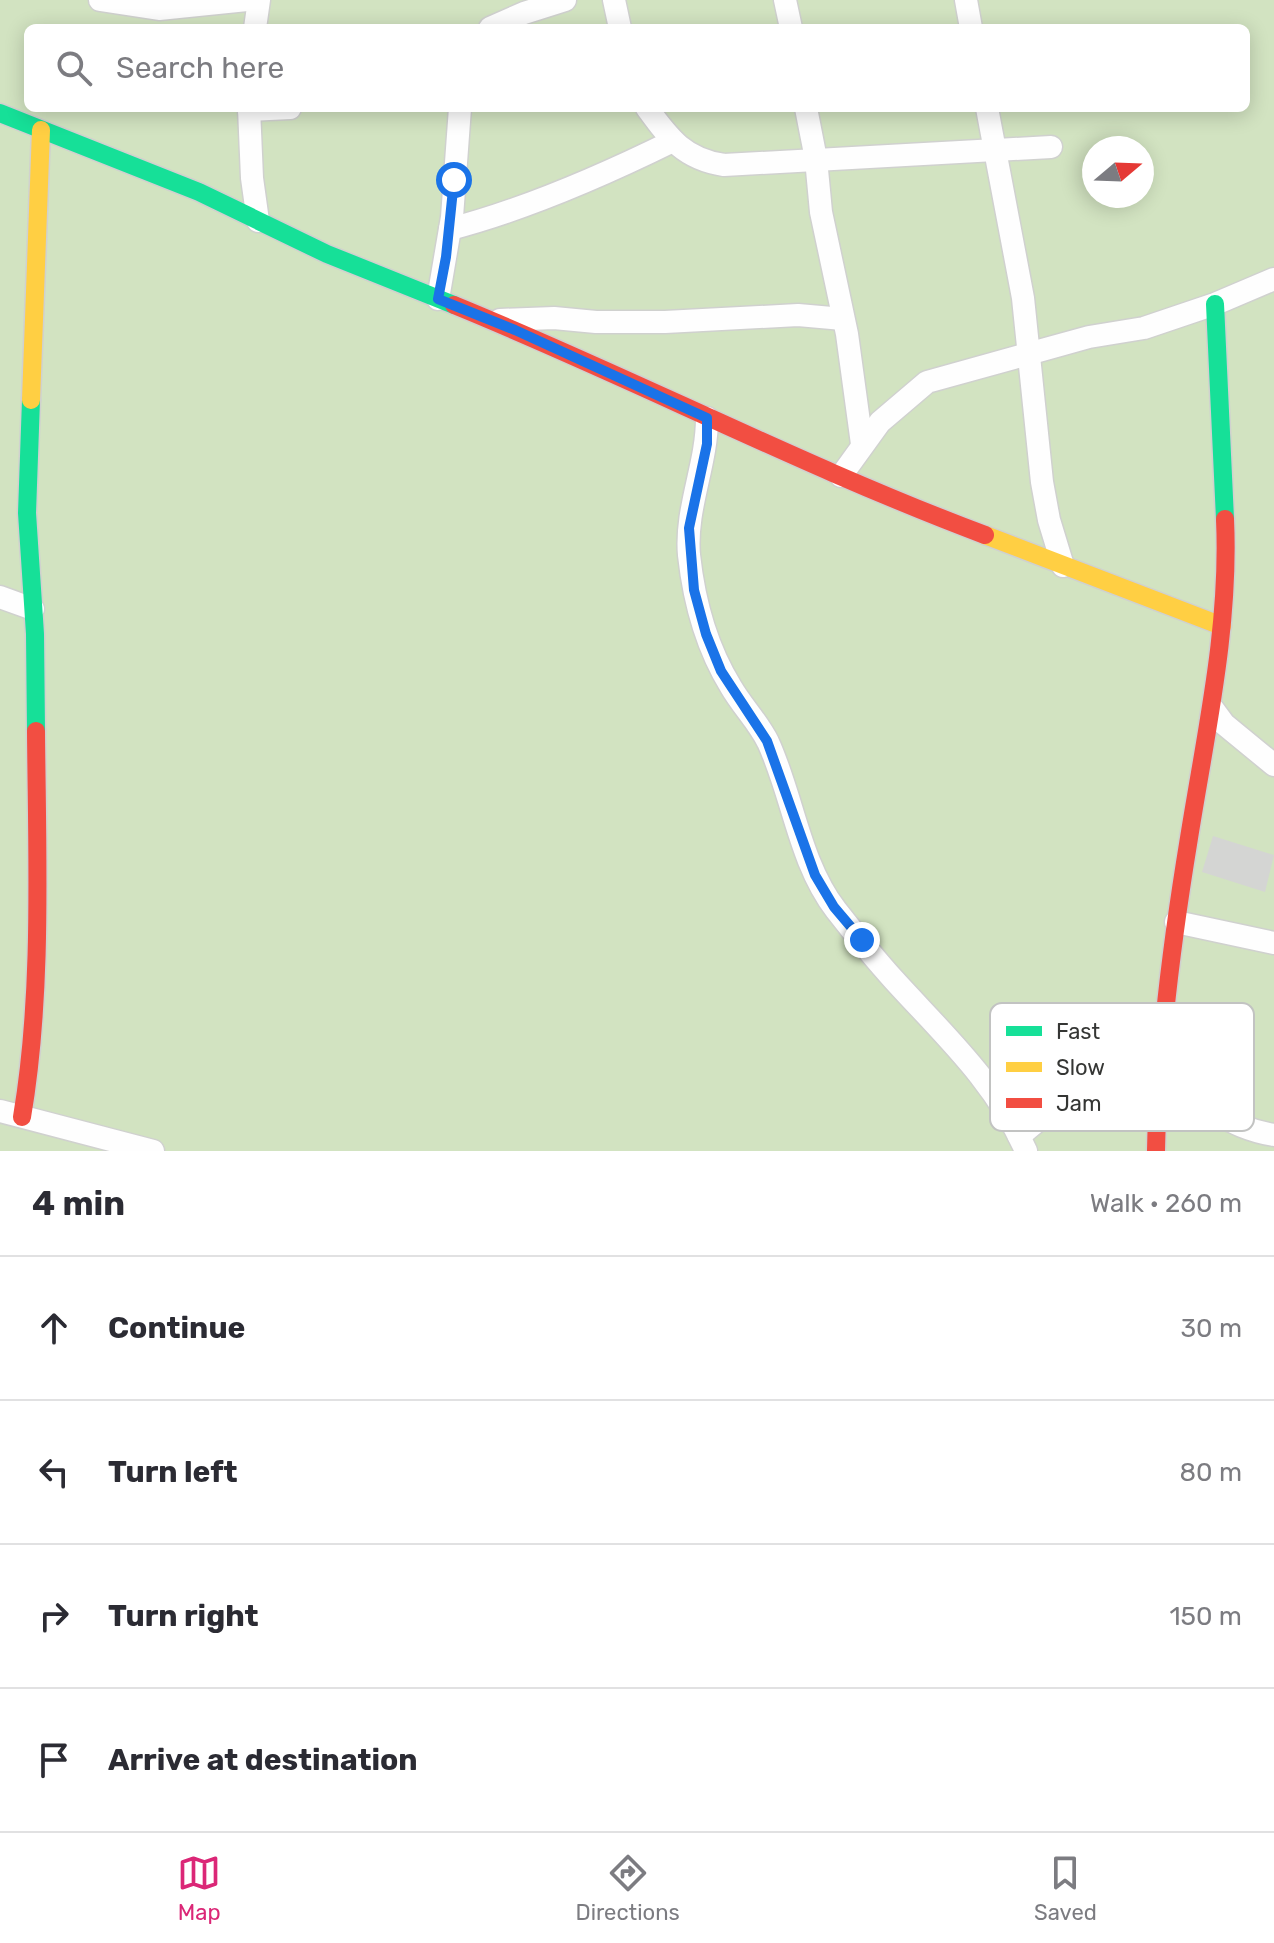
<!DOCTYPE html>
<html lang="en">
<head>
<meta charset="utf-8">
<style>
  body { margin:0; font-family:Rubik,sans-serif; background:#f2f2f3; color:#2b2b33 }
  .compass { position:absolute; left:1082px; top:136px; width:72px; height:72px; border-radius:50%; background:#fff; box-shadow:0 4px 20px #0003; rotate:71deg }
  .stop { position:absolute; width:24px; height:24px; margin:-18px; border:6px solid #1a73e8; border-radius:50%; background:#fff }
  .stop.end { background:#1a73e8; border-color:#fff; box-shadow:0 2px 8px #0008 }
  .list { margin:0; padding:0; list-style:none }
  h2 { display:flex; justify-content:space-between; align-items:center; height:104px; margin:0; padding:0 32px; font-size:34px }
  h2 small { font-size:26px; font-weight:400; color:#7c7c81 }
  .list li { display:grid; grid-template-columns:52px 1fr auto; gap:24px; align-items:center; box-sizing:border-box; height:144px; padding:0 32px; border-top:2px solid #e1e1e2 }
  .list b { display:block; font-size:30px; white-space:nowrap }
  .list em { font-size:26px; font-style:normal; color:#7c7c81 }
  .icon { flex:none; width:44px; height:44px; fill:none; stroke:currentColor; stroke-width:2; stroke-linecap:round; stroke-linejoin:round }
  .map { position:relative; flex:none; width:1274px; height:1151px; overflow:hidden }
  .search { position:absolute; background:#fff; box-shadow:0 4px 20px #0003; left:24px; right:24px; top:24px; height:88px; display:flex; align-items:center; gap:20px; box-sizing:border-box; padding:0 28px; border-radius:12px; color:#7c7c81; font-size:30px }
  .sheet { height:680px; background:#fff }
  nav { display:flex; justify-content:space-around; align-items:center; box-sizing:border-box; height:112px; border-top:2px solid #e1e1e2; background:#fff; font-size:22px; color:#7c7c81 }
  nav a { display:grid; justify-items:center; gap:4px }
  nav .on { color:#db2777 }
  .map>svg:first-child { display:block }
  .green { fill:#d2e3c1; fill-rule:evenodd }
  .building { fill:#d4d5d3 }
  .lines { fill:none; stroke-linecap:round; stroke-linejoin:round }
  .street-casing { stroke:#d0d1cf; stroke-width:25 }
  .fast-casing { stroke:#d0d1cf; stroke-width:21 }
  .slow-casing { stroke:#d0d1cf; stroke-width:21 }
  .jam-casing { stroke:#d0d1cf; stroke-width:21 }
  .street { stroke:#fefefe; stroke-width:22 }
  .fast { stroke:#16e098; stroke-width:18 }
  .slow { stroke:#ffcf43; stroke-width:18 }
  .jam { stroke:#f24e42; stroke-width:18 }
  .route { stroke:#1a73e8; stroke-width:10 }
  .key { fill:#fff; stroke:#c2c3c2; stroke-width:2 }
  .key-label { font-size:22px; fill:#353634 }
</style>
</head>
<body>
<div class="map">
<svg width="1274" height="1151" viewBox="0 0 1274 1151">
  <rect width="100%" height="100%" fill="#f6f7f5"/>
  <path class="green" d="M0,0H1274V1151H0ZM28,28H1246V108H28ZM1094,148H1142V196H1094Z"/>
  <path class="building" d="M1213,836L1274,855L1265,892L1202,872Z"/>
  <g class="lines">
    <defs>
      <g id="street">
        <path d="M100,0L159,9L247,0"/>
        <path d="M614,0L620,28"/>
        <path d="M785,0L791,28"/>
        <path d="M966,0L971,28"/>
        <path d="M255,28L259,0"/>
        <path d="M490,28L524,13L565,0"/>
        <path d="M249,108L252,178L258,221"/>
        <path d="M647,108C669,138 684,159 724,165L1051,147"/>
        <path d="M806,108L816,159L821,212L847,334L862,444"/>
        <path d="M987,108L1023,298L1042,482L1049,520L1063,566"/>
        <path d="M249,110L290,108"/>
        <path d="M450,229C527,209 602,176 673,141"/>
        <path d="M438,299L452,217L460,108"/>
        <path d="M500,320L554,318L596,322H665L798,315L843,319"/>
        <path d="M707,418C707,465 685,508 689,555C694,601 707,648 731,687C742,706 758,722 768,742C793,796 799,862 836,910C854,933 874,958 894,980C944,1035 996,1082 1026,1151"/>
        <path d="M841,476L880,422L927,382L1089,337L1144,328L1215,304L1274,279"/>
        <path d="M0,597L33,609"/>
        <path d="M1213,709L1224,724L1274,765"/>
        <path d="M1176,922L1274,943"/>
        <path d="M0,1111L153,1151"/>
        <path d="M1019,1136C1027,1130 1035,1122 1044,1116C1081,1093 1141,1079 1182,1097C1216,1111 1236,1129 1274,1135"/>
      </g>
      <g id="fast">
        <path d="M0,113L199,192L327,254L454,305"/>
        <path d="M1215,304L1225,519"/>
        <path d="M31,400L27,513L35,634L36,731"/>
      </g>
      <g id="slow">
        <path d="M31,400L41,130"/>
        <path d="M985,535L1222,626"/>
      </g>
      <g id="jam">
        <path d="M454,305C633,378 804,467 985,535"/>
        <path d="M22,1117C43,994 37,856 36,731"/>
        <path d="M1156,1151C1158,1047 1172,941 1189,838C1206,731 1230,627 1225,519"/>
      </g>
    </defs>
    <use href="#street" class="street-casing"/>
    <use href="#fast" class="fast-casing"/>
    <use href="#slow" class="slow-casing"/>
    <use href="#jam" class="jam-casing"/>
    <use href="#street" class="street"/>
    <use href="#fast" class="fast"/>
    <use href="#slow" class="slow"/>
    <use href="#jam" class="jam"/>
  </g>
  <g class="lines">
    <path class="route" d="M454,180L446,257L438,299L515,330L707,418V444L689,528L694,590L706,634L721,671L767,741L815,875L834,907L862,940"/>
  </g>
  <rect x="990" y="1003" width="264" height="128" rx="12" class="key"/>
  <rect x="1006" y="1026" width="36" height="10" fill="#16e098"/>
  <rect x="1006" y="1062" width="36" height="10" fill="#ffcf43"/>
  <rect x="1006" y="1098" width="36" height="10" fill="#f24e42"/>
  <g class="key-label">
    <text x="1056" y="1039">Fast</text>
    <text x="1056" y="1075">Slow</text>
    <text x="1056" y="1111">Jam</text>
  </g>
</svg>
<svg class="compass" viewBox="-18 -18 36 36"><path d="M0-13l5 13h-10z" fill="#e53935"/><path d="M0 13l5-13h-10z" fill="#7c7c81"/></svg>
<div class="stop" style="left:454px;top:180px"></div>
<div class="stop end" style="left:862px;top:940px"></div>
<div class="search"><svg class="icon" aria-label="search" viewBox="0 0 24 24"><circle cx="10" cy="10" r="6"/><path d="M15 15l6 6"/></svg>Search here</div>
</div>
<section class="sheet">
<h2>4 min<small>Walk · 260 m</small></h2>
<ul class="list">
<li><svg class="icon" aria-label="ahead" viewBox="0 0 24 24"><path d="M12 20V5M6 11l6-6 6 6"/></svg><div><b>Continue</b></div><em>30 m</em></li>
<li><svg class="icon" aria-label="left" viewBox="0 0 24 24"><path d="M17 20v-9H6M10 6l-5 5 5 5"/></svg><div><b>Turn left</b></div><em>80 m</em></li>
<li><svg class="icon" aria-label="right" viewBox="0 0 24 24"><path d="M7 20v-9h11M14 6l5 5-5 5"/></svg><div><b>Turn right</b></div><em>150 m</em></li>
<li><svg class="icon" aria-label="arrive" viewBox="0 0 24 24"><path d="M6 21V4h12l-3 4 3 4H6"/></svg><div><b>Arrive at destination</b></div></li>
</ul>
</section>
<nav>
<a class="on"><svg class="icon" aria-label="map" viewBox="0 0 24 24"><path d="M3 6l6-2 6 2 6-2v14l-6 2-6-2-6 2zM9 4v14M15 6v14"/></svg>Map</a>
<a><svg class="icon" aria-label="directions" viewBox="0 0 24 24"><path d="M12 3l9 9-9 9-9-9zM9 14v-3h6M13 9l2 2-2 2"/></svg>Directions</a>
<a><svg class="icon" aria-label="saved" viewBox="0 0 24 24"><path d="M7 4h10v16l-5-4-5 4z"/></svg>Saved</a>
</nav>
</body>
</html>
